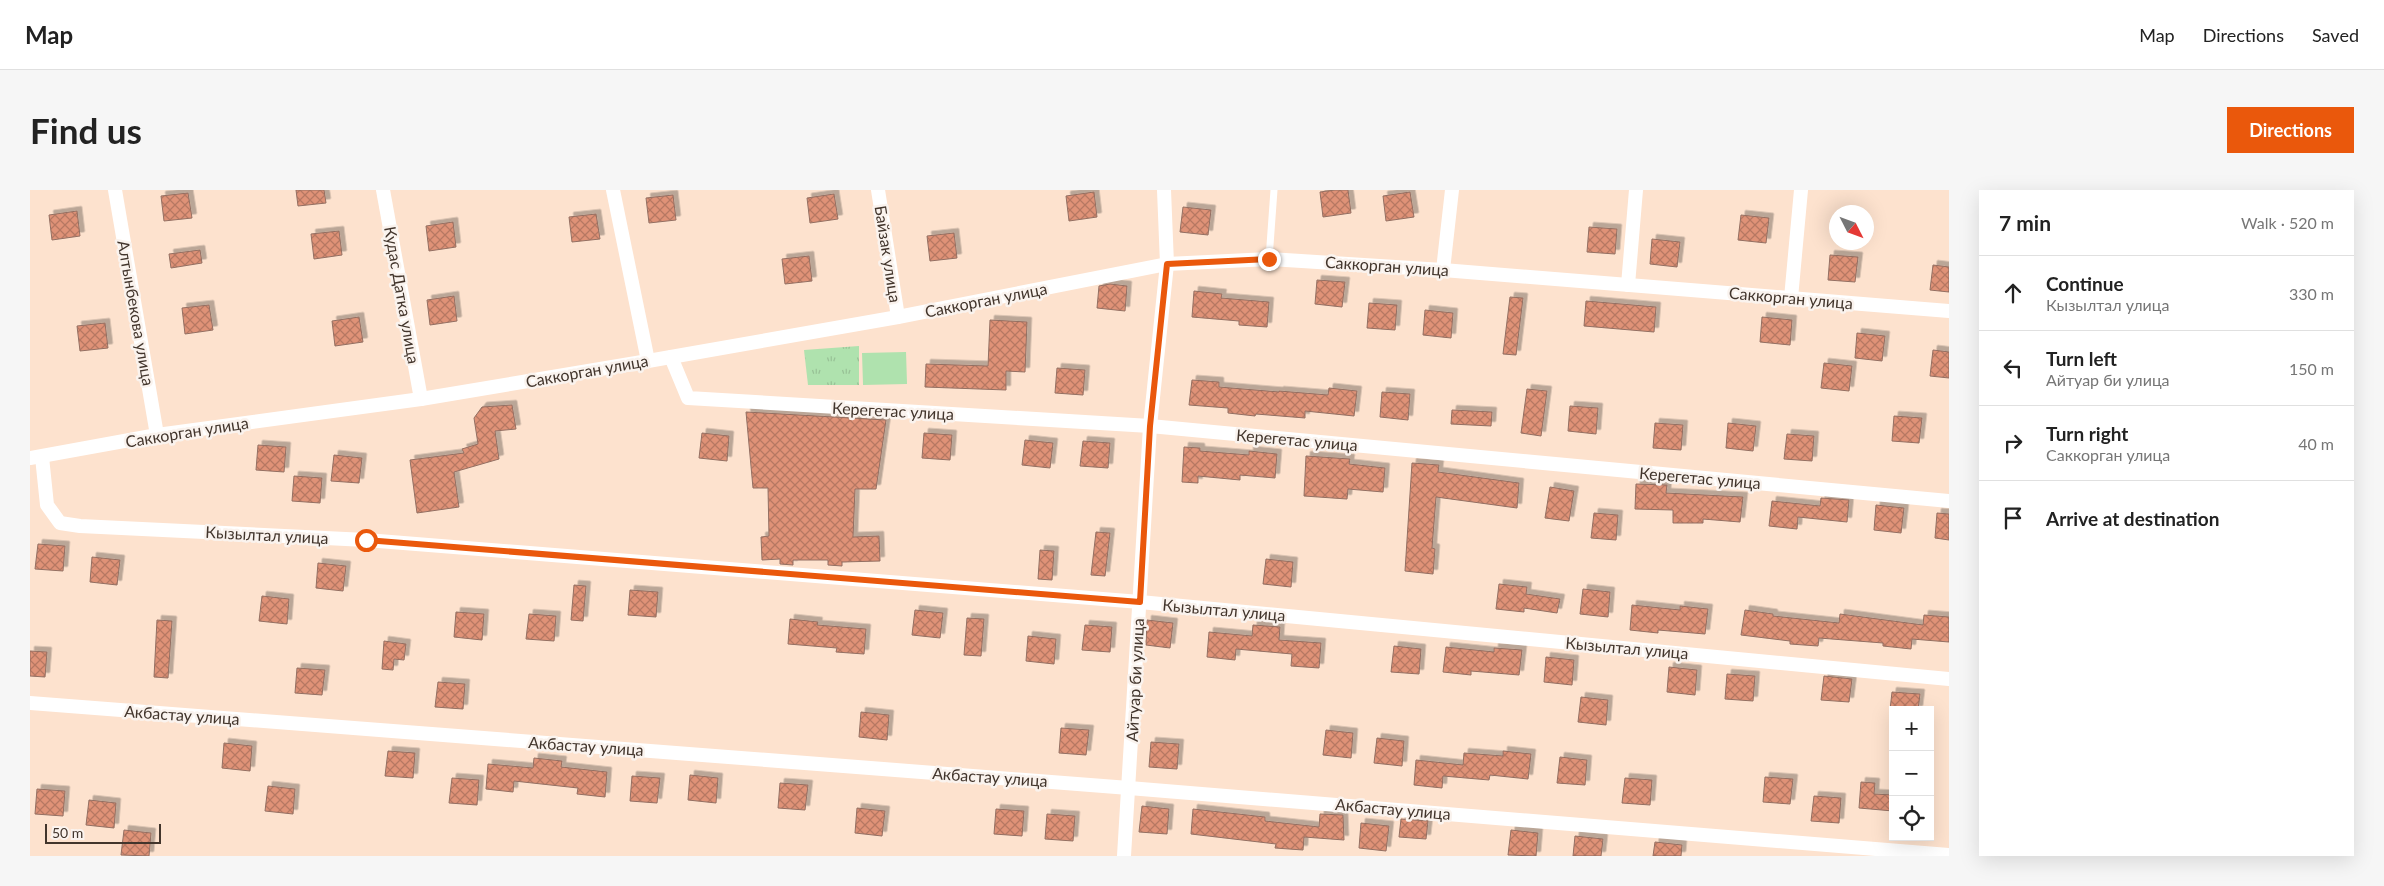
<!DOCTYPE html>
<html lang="en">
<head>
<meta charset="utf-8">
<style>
  body { margin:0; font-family:Lato,sans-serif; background:#f6f6f6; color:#222 }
  .controls { position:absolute; right:15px; bottom:15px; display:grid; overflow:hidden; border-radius:0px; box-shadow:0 5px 20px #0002 }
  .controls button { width:45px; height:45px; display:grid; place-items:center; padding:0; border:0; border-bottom:1px solid #e0e0e0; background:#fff; color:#222; font:25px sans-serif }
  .compass { position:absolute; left:1799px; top:15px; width:45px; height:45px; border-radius:50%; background:#fff; box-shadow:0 5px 20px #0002; rotate:132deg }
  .scale { position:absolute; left:15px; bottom:12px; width:116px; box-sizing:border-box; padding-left:5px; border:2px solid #42352c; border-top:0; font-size:14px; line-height:18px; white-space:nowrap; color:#42352c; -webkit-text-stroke:4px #faf3ee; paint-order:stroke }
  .stop { position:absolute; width:15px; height:15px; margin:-11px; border:4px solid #ea580c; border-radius:50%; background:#fff }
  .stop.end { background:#ea580c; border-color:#fff; box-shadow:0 1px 5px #0008 }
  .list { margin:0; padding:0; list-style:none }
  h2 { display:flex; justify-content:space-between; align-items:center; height:65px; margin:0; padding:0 20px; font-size:21px }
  h2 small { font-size:16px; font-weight:400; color:#767676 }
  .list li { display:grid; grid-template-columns:32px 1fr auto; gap:15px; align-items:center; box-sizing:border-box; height:75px; padding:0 20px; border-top:1px solid #e0e0e0 }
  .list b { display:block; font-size:19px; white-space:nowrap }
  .list p { margin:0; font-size:16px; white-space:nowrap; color:#767676 }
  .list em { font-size:16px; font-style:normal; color:#767676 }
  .icon { flex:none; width:28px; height:28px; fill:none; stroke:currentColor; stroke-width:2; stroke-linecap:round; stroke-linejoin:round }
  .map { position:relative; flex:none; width:1919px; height:666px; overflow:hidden; border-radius:0px }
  header { display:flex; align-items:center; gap:30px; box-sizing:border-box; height:70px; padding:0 25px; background:#fff; border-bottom:1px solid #e0e0e0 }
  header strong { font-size:24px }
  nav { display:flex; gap:28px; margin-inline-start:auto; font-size:18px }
  .intro { display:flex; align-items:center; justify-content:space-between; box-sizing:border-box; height:120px; padding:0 30px }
  h1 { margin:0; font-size:35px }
  .button { padding:12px 22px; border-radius:0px; background:#ea580c; color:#fff; font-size:18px; font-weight:700 }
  main { display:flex; gap:30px; padding:0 30px }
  aside { flex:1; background:#fff; border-radius:0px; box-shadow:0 5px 20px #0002 }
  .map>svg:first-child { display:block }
  .grass { fill:#afe2ae }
  .park { fill:url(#park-tufts) }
  .building { fill:url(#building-cross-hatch); stroke:#936f62; filter:url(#shadow) }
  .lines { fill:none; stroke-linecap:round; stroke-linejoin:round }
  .service { stroke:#fff; stroke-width:7 }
  .minor { stroke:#fff; stroke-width:14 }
  .route { stroke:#ea580c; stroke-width:6 }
  .labels { text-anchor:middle; stroke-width:5; stroke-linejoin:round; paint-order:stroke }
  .street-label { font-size:16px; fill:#42352c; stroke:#faf3ee }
</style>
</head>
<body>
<header>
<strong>Map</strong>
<nav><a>Map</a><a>Directions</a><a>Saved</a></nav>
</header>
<div class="intro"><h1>Find us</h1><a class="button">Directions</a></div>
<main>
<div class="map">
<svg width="1919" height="666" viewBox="0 0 1919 666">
  <defs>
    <pattern id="park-tufts" width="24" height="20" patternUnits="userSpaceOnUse" patternTransform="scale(1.25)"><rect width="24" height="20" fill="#afe2ae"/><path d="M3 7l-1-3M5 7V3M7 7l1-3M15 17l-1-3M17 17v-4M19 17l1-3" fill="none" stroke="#98c296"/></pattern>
    <pattern id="building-cross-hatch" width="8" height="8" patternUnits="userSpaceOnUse" patternTransform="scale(1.25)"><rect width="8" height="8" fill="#df9277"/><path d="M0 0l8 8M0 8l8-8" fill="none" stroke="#b67862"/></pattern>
    <filter id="shadow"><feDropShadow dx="4.5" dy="-4.5" stdDeviation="0" flood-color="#0004"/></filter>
  </defs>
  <rect width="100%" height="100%" fill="#fde2ce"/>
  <path class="grass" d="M876,162L877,194L833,195L832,163Z"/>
  <path class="park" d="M829,156V195H778L774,160Z"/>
  <g class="building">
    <path d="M266,0H294L296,13L268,16Z"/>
    <path d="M1305,0H1318L1321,23L1293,27L1290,2Z"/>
    <path d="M1064,2L1067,27L1039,31L1036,6Z"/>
    <path d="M1380,2L1384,27L1356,31L1353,6Z"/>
    <path d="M158,3L162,28L134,31L131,6Z"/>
    <path d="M804,4L808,29L780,33L777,8Z"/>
    <path d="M643,5L646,30L619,33L616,8Z"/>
    <path d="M1153,17L1181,20L1178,45L1150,42Z"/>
    <path d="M47,21L50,46L22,50L19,25Z"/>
    <path d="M566,24L570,49L542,52L539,27Z"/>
    <path d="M1711,25L1739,28L1736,53L1708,50Z"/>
    <path d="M423,32L426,57L399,61L396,36Z"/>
    <path d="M1559,37L1587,39L1585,64L1557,62Z"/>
    <path d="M309,41L312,65L284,69L281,44Z"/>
    <path d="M924,43L927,68L900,71L897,46Z"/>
    <path d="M1622,49L1650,52L1647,77L1620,74Z"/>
    <path d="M170,60L172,73L141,78L139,64Z"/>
    <path d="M1800,65L1828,67L1825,92L1798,90Z"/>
    <path d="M779,66L782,91L755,94L752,69Z"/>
    <path d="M1903,75L1919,77V102L1900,100Z"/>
    <path d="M1287,90L1315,92L1312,117L1285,114Z"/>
    <path d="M1080,94L1097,96L1095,121L1067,118L1069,96Z"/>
    <path d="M1164,101L1192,104L1191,108L1239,112L1237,137L1209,135V131L1162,127Z"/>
    <path d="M424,106L427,131L400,135L397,110Z"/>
    <path d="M1480,107L1493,108L1486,165L1473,164Z"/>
    <path d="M1556,111L1626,117L1624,142L1554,136Z"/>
    <path d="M1339,113L1367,115L1365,140L1337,138Z"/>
    <path d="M179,115L183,140L155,144L152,118Z"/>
    <path d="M1395,120L1423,123L1421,148L1393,145Z"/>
    <path d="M329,127L333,152L305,156L302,131Z"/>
    <path d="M1732,127L1762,130L1760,155L1730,152Z"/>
    <path d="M960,130L997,132L995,182L976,181V200L895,197L896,174L958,176Z"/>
    <path d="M75,133L78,158L50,161L47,136Z"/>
    <path d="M1827,143L1855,146L1852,171L1825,168Z"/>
    <path d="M1903,160L1919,162V188L1900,186Z"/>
    <path d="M1794,173L1822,176L1819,201L1791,198Z"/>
    <path d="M1027,178L1055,180L1053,205L1025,203Z"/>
    <path d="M1162,190L1189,192V197L1249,202V201L1298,205L1299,198L1327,201L1324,226L1275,221V228L1226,224L1225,226L1198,223V218L1159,215Z"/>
    <path d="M1497,199L1517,201L1511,246L1491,243Z"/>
    <path d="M1352,202L1380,204L1378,230L1350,227Z"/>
    <path d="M482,215L486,239L465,241L469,269L424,282L429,317L387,323L380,270L434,263L432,259L448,254L444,228L452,217Z"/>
    <path d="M1540,216L1568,218L1566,244L1538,241Z"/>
    <path d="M1422,220L1462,222L1461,236L1421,234Z"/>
    <path d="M716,222L856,230L846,299H825L823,347L849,346L850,371L812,372V376L798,375V370H763V375L750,374V369L732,370L731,347L739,346L738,298H723Z"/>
    <path d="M1864,226L1892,228L1889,253L1862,251Z"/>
    <path d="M1625,233L1653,235L1651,260L1623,258Z"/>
    <path d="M1698,233L1726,236L1723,261L1696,258Z"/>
    <path d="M672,243L699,246L697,271L669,268Z"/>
    <path d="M894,243L922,245L920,270L892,268Z"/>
    <path d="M1757,244L1784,246L1782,271L1754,269Z"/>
    <path d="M995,250L1023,253L1020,278L992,275Z"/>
    <path d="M1053,251L1080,253L1078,278L1050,276Z"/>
    <path d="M228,255L256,257L254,282L226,280Z"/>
    <path d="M1154,257L1170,258V261L1219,265V261L1247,264L1245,288L1210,285V290L1168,286V293L1152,292Z"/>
    <path d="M304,265L332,268L329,293L301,291Z"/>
    <path d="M1276,266L1320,269L1319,274L1355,278L1353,302L1318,299L1317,309L1274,306Z"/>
    <path d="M1382,273L1409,275L1408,282L1489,293L1487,318L1406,307L1402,358L1405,359L1403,384L1375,381Z"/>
    <path d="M264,286L292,288L290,313L262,311Z"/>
    <path d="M1606,294L1637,295L1636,303L1713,307L1710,332L1673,329V333H1643V320L1605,319Z"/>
    <path d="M1520,297L1544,301L1539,331L1515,328Z"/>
    <path d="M1791,308L1819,310L1817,332L1768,327L1767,339L1739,336L1742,311L1790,316Z"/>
    <path d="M1846,315L1874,318L1871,343L1844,340Z"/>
    <path d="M1564,323L1588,325L1586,350L1561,348Z"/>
    <path d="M1907,323L1919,324V350L1905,348Z"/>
    <path d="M1066,342L1080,343L1075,386L1061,385Z"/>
    <path d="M8,354L35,356L33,381L5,379Z"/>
    <path d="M1010,360L1024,361L1022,390L1008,389Z"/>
    <path d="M62,367L90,370L87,395L60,392Z"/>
    <path d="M1236,369L1263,372L1261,397L1233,394Z"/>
    <path d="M288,373L316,376L313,401L286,398Z"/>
    <path d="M1469,394L1497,397L1496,404L1530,409L1527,423L1494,418V422L1466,419Z"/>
    <path d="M544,395L556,396L553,431L541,430Z"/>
    <path d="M1553,399L1580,402L1578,427L1550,424Z"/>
    <path d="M600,400L628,402L626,427L598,425Z"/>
    <path d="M232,406L259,409L257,434L229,431Z"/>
    <path d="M1602,415L1650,420V416L1678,419L1675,444L1628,440V443L1600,440Z"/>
    <path d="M885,420L913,423L910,448L882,445Z"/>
    <path d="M1715,420L1743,424V426L1809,433L1810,424L1893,435L1894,425L1919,427V452L1882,449L1881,459L1853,456V453L1789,448L1788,456L1760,454V451L1711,445Z"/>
    <path d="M426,422L454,424L452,450L424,447Z"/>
    <path d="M499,424L526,426L524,451L496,449Z"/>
    <path d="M937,428L954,429L951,466L934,465Z"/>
    <path d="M760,429L788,432L787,435L836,439L834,464L806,462L807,458L758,454Z"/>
    <path d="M127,430L142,431L138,488L124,487Z"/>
    <path d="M1117,430L1143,433L1140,458L1116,455Z"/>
    <path d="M1055,435L1082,437L1080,462L1052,460Z"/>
    <path d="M1223,435L1250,437L1249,450L1291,453L1289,478L1261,476L1262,464L1206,459L1205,470L1177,467L1179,442L1222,446Z"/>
    <path d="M998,446L1026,449L1024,474L996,471Z"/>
    <path d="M354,451L376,454L374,470L364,469L363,480L352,479Z"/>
    <path d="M1364,456L1391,459L1389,484L1361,482Z"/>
    <path d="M1416,457L1464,462V458L1492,460L1489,485L1441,481V485L1413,482Z"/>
    <path d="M0,461L17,462L15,487L0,486Z"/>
    <path d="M1516,467L1544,470L1542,495L1514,492Z"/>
    <path d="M1639,477L1667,480L1665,505L1637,502Z"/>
    <path d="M267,478L295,480L292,505L265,503Z"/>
    <path d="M1697,484L1725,486L1723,511L1695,509Z"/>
    <path d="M1794,486L1822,489L1819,512L1791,510Z"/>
    <path d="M408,492L435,494L433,519L405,517Z"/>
    <path d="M1862,502L1890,504L1888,520H1860Z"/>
    <path d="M1551,507L1578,510L1576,535L1548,532Z"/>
    <path d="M831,522L859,525L857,550L829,547Z"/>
    <path d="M1031,538L1059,540L1056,565L1029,563Z"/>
    <path d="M1296,540L1323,543L1321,568L1293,565Z"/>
    <path d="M1347,548L1374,551L1372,576L1344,573Z"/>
    <path d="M1121,552L1149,554L1147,579L1119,577Z"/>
    <path d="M194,553L222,556L220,581L192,578Z"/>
    <path d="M358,561L385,563L383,588L355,586Z"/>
    <path d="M1473,561L1501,564L1498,589L1460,585L1459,590L1413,586L1412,598L1384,595L1386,570L1433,575L1434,563L1473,566Z"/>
    <path d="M1530,567L1557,570L1555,595L1527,593Z"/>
    <path d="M504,568L532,571L531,577L577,582L575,607L547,604L548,598L484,591L483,602L456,599L458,574L503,578Z"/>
    <path d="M660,585L688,588L686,613L658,610Z"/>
    <path d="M602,586L630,588L627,613L600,611Z"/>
    <path d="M1735,587L1763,589L1760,614L1733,612Z"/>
    <path d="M422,588L449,590L447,615L419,613Z"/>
    <path d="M1595,588L1622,590L1620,615L1592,613Z"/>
    <path d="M1831,592L1845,593L1844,604L1863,605V621L1829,618Z"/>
    <path d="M750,593L778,595L775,620L748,618Z"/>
    <path d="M238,596L265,599L263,624L235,621Z"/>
    <path d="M7,599L35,601L33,626L5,624Z"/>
    <path d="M1784,606L1811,608L1809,633L1781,631Z"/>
    <path d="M59,610L86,613L84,638L56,635Z"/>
    <path d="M1112,616L1139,619L1137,644L1109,642Z"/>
    <path d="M827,618L855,621L852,646L825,643Z"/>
    <path d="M966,619L994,621L992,646L964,644Z"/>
    <path d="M1163,619L1235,627V631L1289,637L1290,624L1313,625L1314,650L1274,647L1273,660L1245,658L1246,654L1161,644Z"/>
    <path d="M1017,624L1045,626L1043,651L1015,649Z"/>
    <path d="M1371,629L1398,631L1396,649L1369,647Z"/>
    <path d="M1331,633L1359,636L1356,661L1329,658Z"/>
    <path d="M94,640L121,643L119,666L91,665Z"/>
    <path d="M1481,640L1508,643L1506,666L1478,665Z"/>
    <path d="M1545,646L1573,649L1571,666H1543Z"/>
    <path d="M1625,652L1652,655L1651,666H1623Z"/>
  </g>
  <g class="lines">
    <path class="service" d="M1239,69L1244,0"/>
    <g class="minor">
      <path d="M85,0L127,245"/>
      <path d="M353,0L391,209"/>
      <path d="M583,0L618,171"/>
      <path d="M848,0L868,127"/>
      <path d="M1413,80L1422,0"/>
      <path d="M1598,95L1606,0"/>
      <path d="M1761,108L1771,0"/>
      <path d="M641,167L658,208L1120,236L1919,311"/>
      <path d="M12,267L17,315L30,333L50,336L336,350L1110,412L1919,489"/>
      <path d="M0,268L127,245L391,209L618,171L868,127L1137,74L1239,69L1413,80L1919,121"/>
      <path d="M0,513L1099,598L1919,665"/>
      <path d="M1094,666L1120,236L1137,74L1134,0"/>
    </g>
  </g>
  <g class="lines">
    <path class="route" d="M336,350L1110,412L1120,236L1137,74L1239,69"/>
  </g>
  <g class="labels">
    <g class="street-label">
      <text transform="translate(858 64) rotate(81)" y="6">Байзак улица</text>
      <text transform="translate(1357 76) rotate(4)" y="6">Саккорган улица</text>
      <text transform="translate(372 105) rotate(80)" y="6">Кудас Датка улица</text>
      <text transform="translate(1761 108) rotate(5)" y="6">Саккорган улица</text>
      <text transform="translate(956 110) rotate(-11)" y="6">Саккорган улица</text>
      <text transform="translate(106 123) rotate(80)" y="6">Алтынбекова улица</text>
      <text transform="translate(557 181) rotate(-10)" y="6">Саккорган улица</text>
      <text transform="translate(863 221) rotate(3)" y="6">Керегетас улица</text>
      <text transform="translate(157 242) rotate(-9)" y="6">Саккорган улица</text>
      <text transform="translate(1267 250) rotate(5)" y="6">Керегетас улица</text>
      <text transform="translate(1670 288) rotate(5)" y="6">Керегетас улица</text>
      <text transform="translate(237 345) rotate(3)" y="6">Кызылтал улица</text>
      <text transform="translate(1194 420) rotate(5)" y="6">Кызылтал улица</text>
      <text transform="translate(1597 458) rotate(5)" y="6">Кызылтал улица</text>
      <text transform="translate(1105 490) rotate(-87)" y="6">Айтуар би улица</text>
      <text transform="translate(152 525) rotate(4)" y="6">Акбастау улица</text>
      <text transform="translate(556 556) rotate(4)" y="6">Акбастау улица</text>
      <text transform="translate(960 587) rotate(4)" y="6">Акбастау улица</text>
      <text transform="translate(1363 619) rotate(5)" y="6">Акбастау улица</text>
    </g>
  </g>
</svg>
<div class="controls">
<button>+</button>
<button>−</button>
<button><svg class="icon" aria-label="locate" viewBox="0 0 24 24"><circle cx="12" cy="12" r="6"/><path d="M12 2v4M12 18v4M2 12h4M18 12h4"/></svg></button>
</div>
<svg class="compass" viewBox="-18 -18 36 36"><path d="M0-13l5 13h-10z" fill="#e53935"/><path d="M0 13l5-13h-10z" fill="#767676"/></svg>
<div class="scale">50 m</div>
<div class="stop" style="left:336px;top:350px"></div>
<div class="stop end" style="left:1239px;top:69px"></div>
</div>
<aside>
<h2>7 min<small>Walk · 520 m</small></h2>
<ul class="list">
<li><svg class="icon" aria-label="ahead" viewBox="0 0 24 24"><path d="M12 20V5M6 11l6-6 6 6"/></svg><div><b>Continue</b><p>Кызылтал улица</p></div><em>330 m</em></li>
<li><svg class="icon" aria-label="left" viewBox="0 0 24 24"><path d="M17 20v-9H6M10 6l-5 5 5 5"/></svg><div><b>Turn left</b><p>Айтуар би улица</p></div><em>150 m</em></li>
<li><svg class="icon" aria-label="right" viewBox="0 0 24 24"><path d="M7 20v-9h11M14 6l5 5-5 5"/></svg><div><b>Turn right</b><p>Саккорган улица</p></div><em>40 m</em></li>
<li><svg class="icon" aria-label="arrive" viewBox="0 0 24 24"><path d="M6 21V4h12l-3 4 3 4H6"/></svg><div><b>Arrive at destination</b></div></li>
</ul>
</aside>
</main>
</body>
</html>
